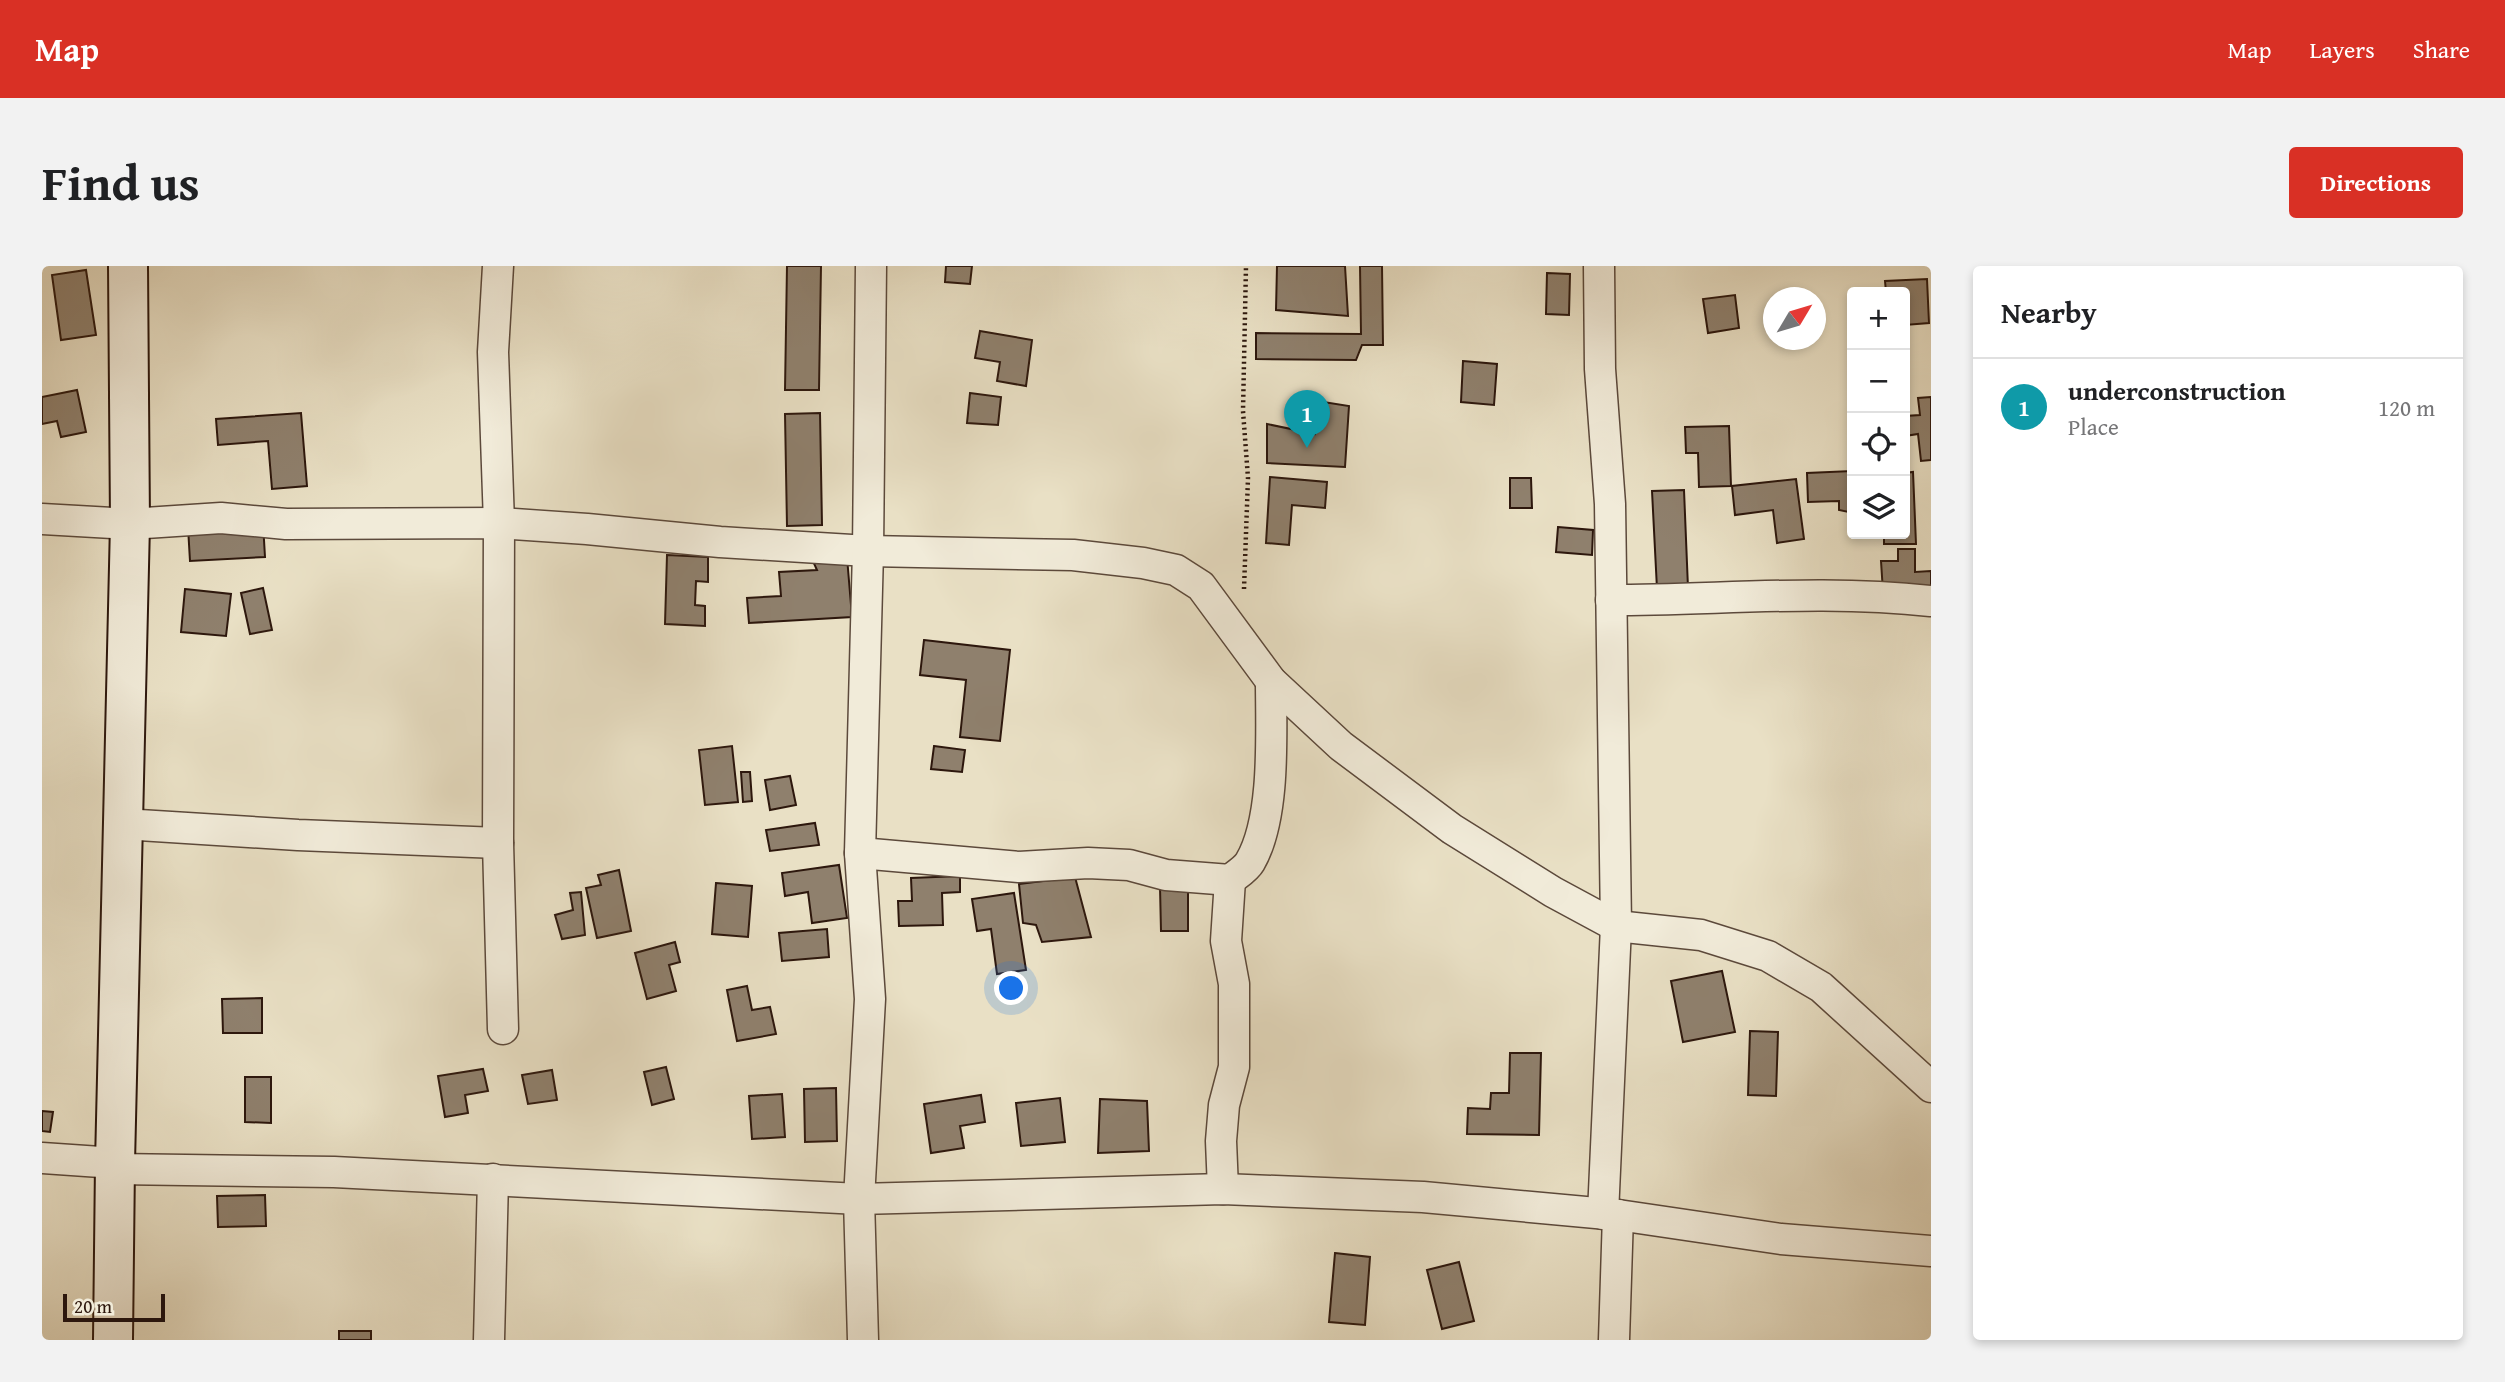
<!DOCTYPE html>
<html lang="en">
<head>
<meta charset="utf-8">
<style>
  body { margin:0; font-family:"Gentium Book Plus",serif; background:#f2f2f2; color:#202124 }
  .controls { position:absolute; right:21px; top:21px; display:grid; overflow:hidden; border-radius:7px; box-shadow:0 4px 10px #0003 }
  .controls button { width:63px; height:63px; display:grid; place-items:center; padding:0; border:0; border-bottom:2px solid #e0e0e0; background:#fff; color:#202124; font:35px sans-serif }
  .compass { position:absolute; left:1721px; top:21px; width:63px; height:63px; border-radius:50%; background:#fff; box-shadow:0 4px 10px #0003; rotate:52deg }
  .scale { position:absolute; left:21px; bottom:18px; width:102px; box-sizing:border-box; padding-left:7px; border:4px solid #2d170d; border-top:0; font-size:19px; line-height:24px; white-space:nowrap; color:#2d170d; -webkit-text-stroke:5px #f1ebd9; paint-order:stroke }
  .you { position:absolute; left:970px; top:723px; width:24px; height:24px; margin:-18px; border:5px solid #fff; border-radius:50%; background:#1a73e8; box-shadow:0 0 0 10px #1a73e833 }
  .badge { display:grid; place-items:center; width:46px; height:46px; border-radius:50%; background:#d93025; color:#fff; font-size:23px; font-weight:700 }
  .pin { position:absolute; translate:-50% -58px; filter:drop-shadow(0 2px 4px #0008) }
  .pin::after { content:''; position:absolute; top:37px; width:24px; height:21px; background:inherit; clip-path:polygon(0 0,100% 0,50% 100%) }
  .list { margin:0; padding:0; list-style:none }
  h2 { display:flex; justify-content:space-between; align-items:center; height:91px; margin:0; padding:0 28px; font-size:30px }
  h2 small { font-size:23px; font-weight:400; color:#757577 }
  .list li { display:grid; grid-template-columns:46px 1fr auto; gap:21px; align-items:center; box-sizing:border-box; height:98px; padding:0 28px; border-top:2px solid #e0e0e0 }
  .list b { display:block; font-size:26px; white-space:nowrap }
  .list p { margin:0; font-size:23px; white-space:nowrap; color:#757577 }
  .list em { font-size:23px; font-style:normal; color:#757577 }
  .icon { flex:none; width:38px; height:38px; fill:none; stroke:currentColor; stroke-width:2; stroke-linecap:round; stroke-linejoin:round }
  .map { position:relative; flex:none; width:1889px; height:1074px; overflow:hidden; border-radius:7px }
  header { display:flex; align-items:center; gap:42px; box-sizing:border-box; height:98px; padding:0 35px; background:#d93025; color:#fff }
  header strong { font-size:33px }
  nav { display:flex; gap:38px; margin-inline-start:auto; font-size:24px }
  .intro { display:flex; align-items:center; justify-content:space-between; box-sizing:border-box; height:168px; padding:0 42px }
  h1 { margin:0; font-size:49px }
  .button { padding:18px 32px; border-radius:7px; background:#d93025; color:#fff; font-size:24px; font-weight:700 }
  main { display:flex; gap:42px; padding:0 42px }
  aside { flex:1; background:#fff; border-radius:7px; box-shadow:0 4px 10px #0003 }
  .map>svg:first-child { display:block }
  .building { fill:#8f806d; stroke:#2d170d; stroke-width:2 }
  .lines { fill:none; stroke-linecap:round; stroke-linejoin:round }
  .street-casing { stroke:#5c493b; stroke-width:33 }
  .secondary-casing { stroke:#2d170d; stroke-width:42 }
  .path { stroke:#2d170d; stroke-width:4.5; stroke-dasharray:2 3.5; stroke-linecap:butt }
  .street { stroke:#f1ebd9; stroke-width:30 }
  .secondary { stroke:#f1ebd9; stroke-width:38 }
</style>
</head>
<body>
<header>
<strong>Map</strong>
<nav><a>Map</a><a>Layers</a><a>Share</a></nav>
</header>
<div class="intro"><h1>Find us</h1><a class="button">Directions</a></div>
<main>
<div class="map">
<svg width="1889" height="1074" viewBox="0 0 1889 1074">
  <rect width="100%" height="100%" fill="#e9e0c5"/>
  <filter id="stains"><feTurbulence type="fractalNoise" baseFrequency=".00286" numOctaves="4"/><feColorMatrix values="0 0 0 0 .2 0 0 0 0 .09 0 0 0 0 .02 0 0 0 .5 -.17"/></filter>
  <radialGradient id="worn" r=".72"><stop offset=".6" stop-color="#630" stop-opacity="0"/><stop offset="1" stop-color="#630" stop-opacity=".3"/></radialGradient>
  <g class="building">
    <path d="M745,0H779L777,124H743Z"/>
    <path d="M904,0H930L928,18L903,16Z"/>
    <path d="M1235,0H1303L1306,50L1234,44Z"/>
    <path d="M1318,0H1340L1341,79H1320L1314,94L1214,93V67L1319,68Z"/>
    <path d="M44,4L54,69L19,74L10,9Z"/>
    <path d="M1505,7L1528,8L1527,49L1504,48Z"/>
    <path d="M1885,13L1887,57L1863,59V26H1844L1843,15Z"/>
    <path d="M1693,29L1697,62L1666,67L1661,33Z"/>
    <path d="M938,65L990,74L984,120L955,115L958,96L933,92Z"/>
    <path d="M1421,95L1455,98L1452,139L1419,136Z"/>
    <path d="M35,124L44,166L19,171L15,155L0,158V131Z"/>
    <path d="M928,127L959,131L956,159L925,157Z"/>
    <path d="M1889,131V194L1879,195L1876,168L1863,170V150L1878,149L1876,132Z"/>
    <path d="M1275,135L1307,140L1303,201L1225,197V158L1273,168Z"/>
    <path d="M259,147L265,220L230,223L226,175L176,179L174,153Z"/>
    <path d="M778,147L780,259L745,260L743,148Z"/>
    <path d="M1687,160L1689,220L1657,221L1656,187H1644L1643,161Z"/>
    <path d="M1810,205V259H1808L1807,246L1797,244V235L1766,236L1765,207Z"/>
    <path d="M1871,206L1874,278H1842V268H1863V207Z"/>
    <path d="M1228,211L1285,216L1283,242L1250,239L1247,279L1224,277Z"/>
    <path d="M1468,212H1489L1490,242H1468Z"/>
    <path d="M1754,213L1762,273L1735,277L1731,244L1693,249L1690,220Z"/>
    <path d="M1642,224L1646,322L1615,323L1610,225Z"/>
    <path d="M221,257L223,291L148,295L146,261Z"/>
    <path d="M1516,261L1551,264L1550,289L1514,286Z"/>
    <path d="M1856,283H1873V306L1889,305V324L1841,326L1839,295H1856Z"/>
    <path d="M625,289L666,291V316L654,315L653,339L663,340V360L623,358Z"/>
    <path d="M805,291L810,351L707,357L705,332L739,330L737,306L775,304L770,293Z"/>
    <path d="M221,322L230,364L208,368L199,327Z"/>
    <path d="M143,323L189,328L184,370L139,366Z"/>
    <path d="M882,374L968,384L958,475L918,471L924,414L878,409Z"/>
    <path d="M690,480L696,536L663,539L657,484Z"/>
    <path d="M892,480L923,484L920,506L889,503Z"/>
    <path d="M699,506H708L710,535L701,536Z"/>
    <path d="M748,510L754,539L728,544L723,514Z"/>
    <path d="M773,557L777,579L728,585L724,564Z"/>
    <path d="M797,599L805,652L770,657L766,626L743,630L740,607Z"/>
    <path d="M577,604L589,665L555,672L544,622L559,619L556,609Z"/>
    <path d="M918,610V626L900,627L901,659L857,660L856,635H870L869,612Z"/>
    <path d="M1033,611L1049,671L1000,676L994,659L981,657L977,618Z"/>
    <path d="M674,617L710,620L706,671L670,668Z"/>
    <path d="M1118,621H1146V665H1119Z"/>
    <path d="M539,626L543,669L520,673L513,649L531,644L528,627Z"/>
    <path d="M972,627L984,704L955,708L949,663L935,665L930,633Z"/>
    <path d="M785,663L787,691L740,695L737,667Z"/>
    <path d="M633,676L638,696L627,699L634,725L605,733L593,687Z"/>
    <path d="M1680,705L1693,766L1641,776L1629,715Z"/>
    <path d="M705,720L710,744L728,741L734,768L695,775L685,724Z"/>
    <path d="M220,732V767H181L180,733Z"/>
    <path d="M1708,765L1736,766L1734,830L1706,829Z"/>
    <path d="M1468,787H1499L1497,869L1425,868L1426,842L1448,843L1449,827H1467Z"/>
    <path d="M624,801L632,833L610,839L602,806Z"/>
    <path d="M441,803L446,825L423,829L426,847L403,851L396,810Z"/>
    <path d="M510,804L515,834L486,838L480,809Z"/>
    <path d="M203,811H229V857L203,856Z"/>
    <path d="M794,822L795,875L763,876L762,823Z"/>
    <path d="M740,828L743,871L710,873L707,830Z"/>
    <path d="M939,829L943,856L918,860L922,882L889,887L882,838Z"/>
    <path d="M1018,832L1023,876L979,880L974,837Z"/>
    <path d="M1058,833L1105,835L1107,885L1056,887Z"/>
    <path d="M0,845L11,846L8,866L0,865Z"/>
    <path d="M223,929L224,960L176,961L175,930Z"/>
    <path d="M1293,987L1328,991L1323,1059L1287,1056Z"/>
    <path d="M1417,996L1432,1055L1400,1063L1385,1004Z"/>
    <rect x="297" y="1065" width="32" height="9"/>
  </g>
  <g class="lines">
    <defs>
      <g id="street">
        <path d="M456,0L451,86L457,257L456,577L461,763"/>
        <path d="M1557,0L1558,103L1568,238L1574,660L1561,948"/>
        <path d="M0,253L88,258L179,252L244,258L457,257L545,263L678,276L826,285L1031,289L1101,297L1134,304L1159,320L1229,415L1299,480L1410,563L1511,626L1574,660L1659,669L1726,690L1779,721L1889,821"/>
        <path d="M1569,334C1676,334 1782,323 1889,335"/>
        <path d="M81,558L256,569L456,577"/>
        <path d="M818,587L977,601L1046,597L1087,599L1124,609L1188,614C1194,609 1204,603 1208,596C1234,552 1229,466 1229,415"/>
        <path d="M0,892L73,897"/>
        <path d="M73,903L292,906L817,933L1181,923L1381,931L1576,949L1739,973L1889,985"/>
        <path d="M1181,923L1179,875L1182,839L1192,801V718L1184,675L1188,614"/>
        <path d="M447,1074L451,913"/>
        <path d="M821,1074L817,933L828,733L818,587L826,285L829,0"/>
        <path d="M1572,1074L1576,949"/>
      </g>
      <path id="secondary" d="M71,1074L73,897L88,258L86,0"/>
    </defs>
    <use href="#street" class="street-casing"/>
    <use href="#secondary" class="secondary-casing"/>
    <path class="path" d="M1202,323L1206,212L1201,145L1204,0"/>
    <use href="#street" class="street"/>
    <use href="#secondary" class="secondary"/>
  </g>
  <rect width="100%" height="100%" filter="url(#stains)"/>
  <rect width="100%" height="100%" fill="url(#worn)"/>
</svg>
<div class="controls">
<button>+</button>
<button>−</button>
<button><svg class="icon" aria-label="locate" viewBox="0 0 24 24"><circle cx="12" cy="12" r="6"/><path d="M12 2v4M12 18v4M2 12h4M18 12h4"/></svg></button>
<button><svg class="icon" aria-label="layers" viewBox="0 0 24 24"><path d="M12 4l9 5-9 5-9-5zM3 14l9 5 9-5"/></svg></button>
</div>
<svg class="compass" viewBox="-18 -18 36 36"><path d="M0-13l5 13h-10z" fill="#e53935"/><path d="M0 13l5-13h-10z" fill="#757577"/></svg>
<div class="scale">20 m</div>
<div class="you"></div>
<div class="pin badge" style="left:1265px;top:182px;background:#0f9aa8">1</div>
</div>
<aside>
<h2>Nearby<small></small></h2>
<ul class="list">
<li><span class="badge" style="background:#0f9aa8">1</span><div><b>underconstruction</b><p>Place</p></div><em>120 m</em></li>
</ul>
</aside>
</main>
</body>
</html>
